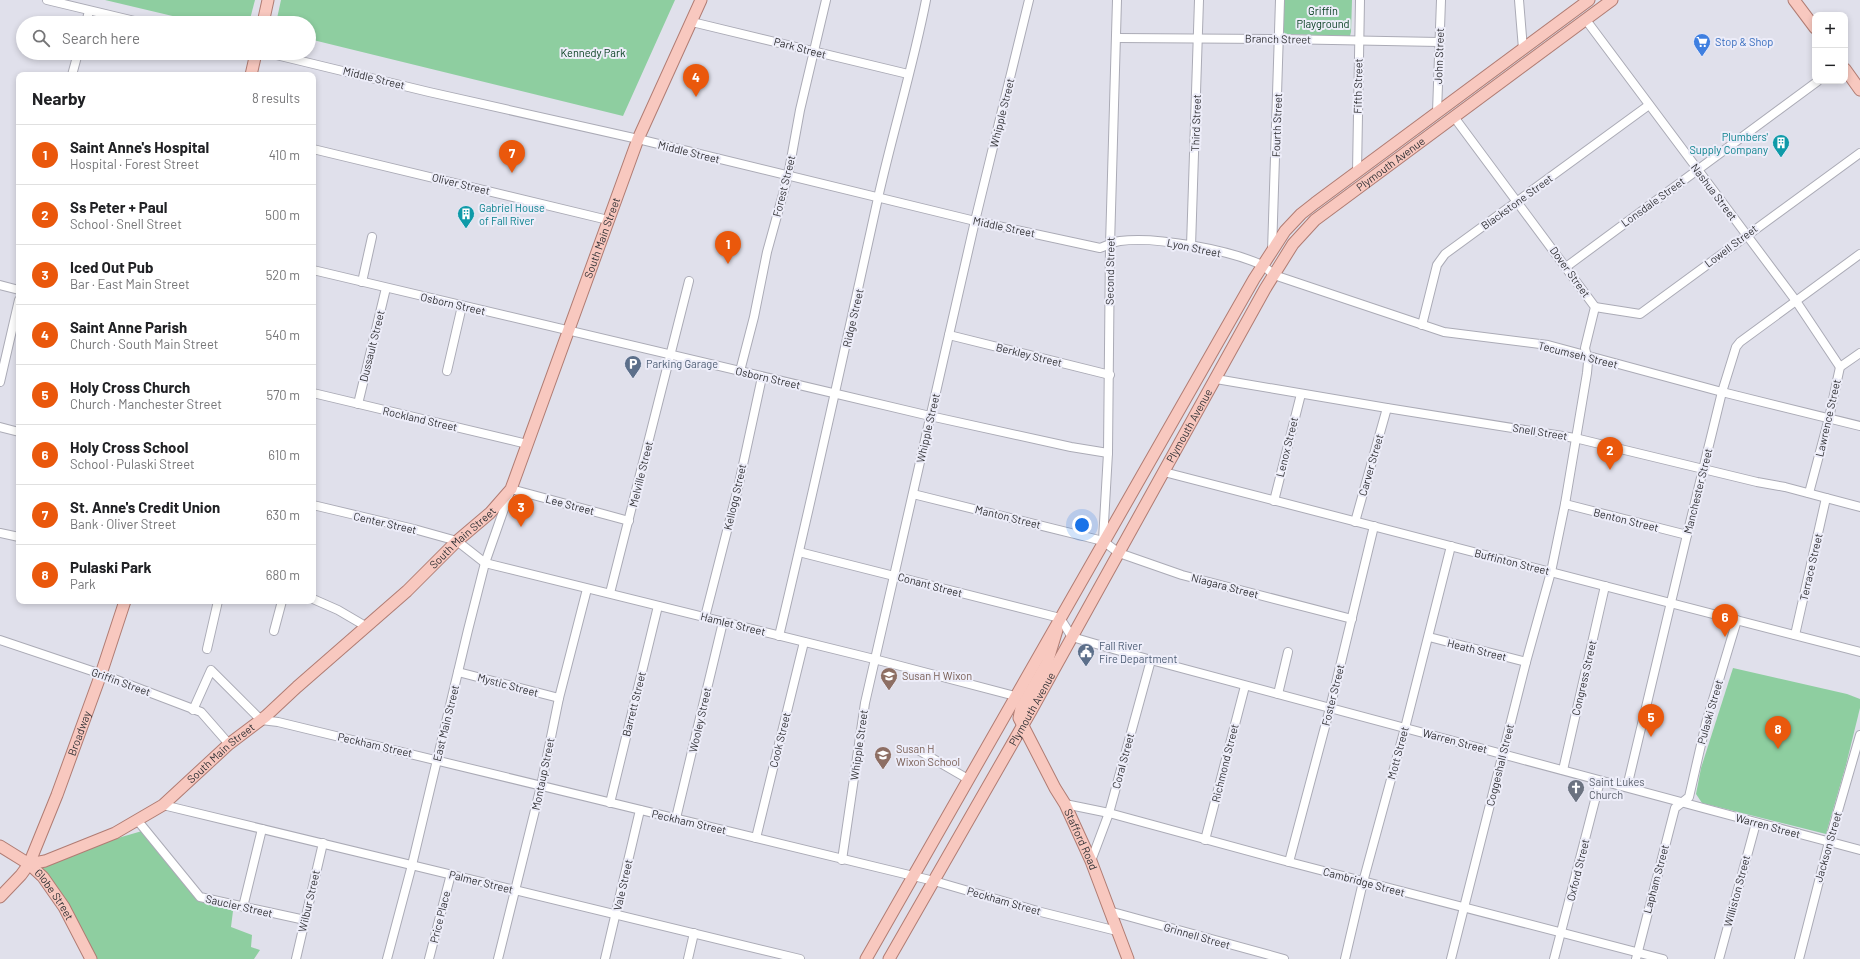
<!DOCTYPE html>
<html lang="en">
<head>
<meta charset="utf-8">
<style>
  body { margin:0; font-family:Barlow,sans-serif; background:#f2f2f2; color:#202124 }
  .controls { position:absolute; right:12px; top:12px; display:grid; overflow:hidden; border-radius:8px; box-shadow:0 2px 6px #0003 }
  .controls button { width:36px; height:36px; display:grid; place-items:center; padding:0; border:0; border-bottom:1px solid #e0e0e0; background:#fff; color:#202124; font:20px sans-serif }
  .you { position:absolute; left:1082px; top:525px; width:14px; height:14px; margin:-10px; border:3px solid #fff; border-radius:50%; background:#1a73e8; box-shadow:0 0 0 6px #1a73e833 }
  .badge { display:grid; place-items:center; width:26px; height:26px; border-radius:50%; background:#ea580c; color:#fff; font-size:13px; font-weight:700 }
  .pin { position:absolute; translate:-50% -33px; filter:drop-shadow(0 1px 2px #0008) }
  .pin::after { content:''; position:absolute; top:21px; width:14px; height:12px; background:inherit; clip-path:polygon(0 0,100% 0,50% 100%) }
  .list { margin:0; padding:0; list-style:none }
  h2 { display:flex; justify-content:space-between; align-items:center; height:52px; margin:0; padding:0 16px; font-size:17px }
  h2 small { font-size:13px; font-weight:400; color:#757577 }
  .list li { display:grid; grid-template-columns:26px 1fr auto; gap:12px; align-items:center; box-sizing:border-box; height:60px; padding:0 16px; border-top:1px solid #e0e0e0 }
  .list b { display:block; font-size:15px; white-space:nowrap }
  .list p { margin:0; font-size:13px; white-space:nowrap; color:#757577 }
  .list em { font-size:13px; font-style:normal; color:#757577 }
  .icon { flex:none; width:22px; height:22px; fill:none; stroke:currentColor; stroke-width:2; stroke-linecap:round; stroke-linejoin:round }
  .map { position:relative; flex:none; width:1860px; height:959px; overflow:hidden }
  .search { position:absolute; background:#fff; box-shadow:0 2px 6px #0003; left:16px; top:16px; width:300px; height:44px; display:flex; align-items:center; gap:10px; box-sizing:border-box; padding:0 14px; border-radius:22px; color:#757577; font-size:15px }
  .panel { position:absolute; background:#fff; box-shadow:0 2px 6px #0003; left:16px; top:72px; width:300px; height:532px; border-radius:8px }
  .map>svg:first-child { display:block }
  .green { fill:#8ecea0 }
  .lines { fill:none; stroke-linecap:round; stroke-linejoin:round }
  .minor-casing { stroke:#ababb6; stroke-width:10 }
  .major-casing { stroke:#b07c73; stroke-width:13 }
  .minor { stroke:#fff; stroke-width:8 }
  .major { stroke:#f8c8bf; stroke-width:11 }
  .labels { text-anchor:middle; stroke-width:4; stroke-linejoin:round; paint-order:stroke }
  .park-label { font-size:11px; fill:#00391a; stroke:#ededf9 }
  .street-label { font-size:11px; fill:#313135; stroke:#ededf9 }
  .shop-label { font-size:11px; fill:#366cbe; stroke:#ededf9; text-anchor:start }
  .culture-label { font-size:11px; fill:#0d838f; stroke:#ededf9; text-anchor:end }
  .service-label { font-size:11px; fill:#4e5e75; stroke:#ededf9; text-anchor:start }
  .education-label { font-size:11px; fill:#785e54; stroke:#ededf9; text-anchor:start }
  .worship-label { font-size:11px; fill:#5b616d; stroke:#ededf9; text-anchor:start }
</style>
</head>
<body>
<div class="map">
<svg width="1860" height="959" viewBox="0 0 1860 959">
  <rect width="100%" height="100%" fill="#e0e0eb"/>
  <g class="green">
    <path d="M105,0H255L249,23H202Z"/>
    <path d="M281,0H675L623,116L309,39V23H276Z"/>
    <path d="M1284,0H1352L1351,32L1350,36L1285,34L1284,32Z"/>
    <path d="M1733,668L1847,694L1860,699V708L1846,765L1826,834L1702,803L1696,794L1701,768Z"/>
    <path d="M142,831L198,896L233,911L231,927L252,935L251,947L260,950L254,959H94L29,864Z"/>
  </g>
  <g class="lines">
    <defs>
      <g id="minor">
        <path d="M47,0L143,23"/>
        <path d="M1519,0L1523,49"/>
        <path d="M1586,20L1796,301L1840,367"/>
        <path d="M692,22L908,74"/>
        <path d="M86,23L89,11"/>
        <path d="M1117,38L1279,39L1439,42"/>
        <path d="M268,53L429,92L638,139L975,221L1100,248C1106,246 1113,242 1120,241C1156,236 1229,250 1262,265C1266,267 1270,272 1274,275L1444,332L1548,345L1722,392L1860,426"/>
        <path d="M72,75L78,53"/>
        <path d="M1437,112L1441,0"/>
        <path d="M313,149L608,220"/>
        <path d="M1357,172L1360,0"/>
        <path d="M1191,246L1199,0"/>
        <path d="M1272,251L1280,0"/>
        <path d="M1566,267L1818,81"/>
        <path d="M313,270L930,416L1071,447L1108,453"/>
        <path d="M362,282L372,237"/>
        <path d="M0,285L19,290"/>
        <path d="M1595,307L1640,314L1860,153"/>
        <path d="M1422,325L1437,265L1445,254L1649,105"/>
        <path d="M949,335L1110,375"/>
        <path d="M447,371L462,306"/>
        <path d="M740,371L754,317L767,252L788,176L800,110L826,0"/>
        <path d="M1216,379L1387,408L1575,438L1757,482L1785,487L1860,507"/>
        <path d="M0,382L19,300"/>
        <path d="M313,393L527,444"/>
        <path d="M358,404L386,288"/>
        <path d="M0,427L19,432"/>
        <path d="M1164,472L1860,652"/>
        <path d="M1809,493L1829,418L1840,367L1860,353"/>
        <path d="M913,494L1103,541L1119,553L1182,575L1352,619"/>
        <path d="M1274,501L1301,394"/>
        <path d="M1565,504L1687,535"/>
        <path d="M313,505L414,529L457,541L485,563L874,659L1015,696"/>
        <path d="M1355,522L1387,408"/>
        <path d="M0,533L19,537"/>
        <path d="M1103,540L1108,453L1110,245L1117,0"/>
        <path d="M799,552L1060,618L1072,637L1151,660L1860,850"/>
        <path d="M610,593L689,281"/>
        <path d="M313,599L338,610L367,627"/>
        <path d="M705,617L738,488L762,377"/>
        <path d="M274,631L282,601"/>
        <path d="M1795,635L1826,498"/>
        <path d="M779,636C814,490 846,344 878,198C893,131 913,67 926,0"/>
        <path d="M1429,637L1526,662"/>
        <path d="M0,640L101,674L201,712L229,744"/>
        <path d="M207,649L218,601"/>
        <path d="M458,672L559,698"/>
        <path d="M1278,694L1288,652"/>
        <path d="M193,710L211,670L261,720L278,722L934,881L1041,912L1117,931"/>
        <path d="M918,750L968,779"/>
        <path d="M1563,770L1605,586"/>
        <path d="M1627,787L1687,535L1722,392L1736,347L1740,342L1860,254"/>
        <path d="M610,803L658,606"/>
        <path d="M1065,804L1109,813L1289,862L1663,959"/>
        <path d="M163,805L800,959"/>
        <path d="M676,818L723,622"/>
        <path d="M138,821L200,897L305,920"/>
        <path d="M756,838L804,642"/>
        <path d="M1205,840L1245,686"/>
        <path d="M842,860L865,703L975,221L1029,0"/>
        <path d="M1091,861L1109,813L1151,660"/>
        <path d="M1289,862L1330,708L1374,526"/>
        <path d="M243,907L262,829"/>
        <path d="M1109,911L1284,959"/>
        <path d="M296,959L323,843"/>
        <path d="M387,959L412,865L468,630L485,563L511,489L629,521"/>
        <path d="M429,959L451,874"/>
        <path d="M498,959L541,786L559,698L587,589"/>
        <path d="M605,959L640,810"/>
        <path d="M688,959L694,933"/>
        <path d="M1345,959L1363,882L1405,728L1451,546"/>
        <path d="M1451,959L1526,662L1551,572L1565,504L1587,373L1588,362L1585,348L1595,307L1454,117"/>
        <path d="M1554,959L1600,781"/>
        <path d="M1636,959L1675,808L1689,797L1706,723L1737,620"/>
        <path d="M1719,959L1756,823"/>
        <path d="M1799,959L1829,842L1860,735"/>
      </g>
      <g id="major">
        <path d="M1794,0L1815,28"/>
        <path d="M263,23L268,0"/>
        <path d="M1845,69L1860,90"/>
        <path d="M251,75L256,53"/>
        <path id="s1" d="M1057,630L1047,663L1021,708L1019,718L1055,788L1065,804L1091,861L1128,959"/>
        <path id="s2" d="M0,846L29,864L43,877L64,907L91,959"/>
        <path id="s3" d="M29,864L45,861L115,833L163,805L229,744L266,716L297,687L407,591L457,541L490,513L511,489L638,139L701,0"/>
        <path id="s4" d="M0,897L21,875L29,864L57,795L101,674L125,601"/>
        <path d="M866,959L1254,279L1285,231L1301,214L1315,203L1589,0"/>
        <path id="s5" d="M889,959L1031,711L1265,289L1293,244L1315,220L1612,0"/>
      </g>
    </defs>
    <use href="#minor" class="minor-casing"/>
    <use href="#major" class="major-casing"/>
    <use href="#minor" class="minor"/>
    <use href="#major" class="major"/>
  </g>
  <defs>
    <symbol id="supermarket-pin" viewBox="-11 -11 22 30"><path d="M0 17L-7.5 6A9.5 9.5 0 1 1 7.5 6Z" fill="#3f7fe0" stroke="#ededf9"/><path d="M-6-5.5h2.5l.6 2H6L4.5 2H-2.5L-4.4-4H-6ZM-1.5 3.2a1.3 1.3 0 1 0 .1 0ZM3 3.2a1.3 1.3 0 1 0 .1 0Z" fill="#fff"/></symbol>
    <symbol id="building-pin" viewBox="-11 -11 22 30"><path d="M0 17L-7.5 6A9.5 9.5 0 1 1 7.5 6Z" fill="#0f9aa8" stroke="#ededf9"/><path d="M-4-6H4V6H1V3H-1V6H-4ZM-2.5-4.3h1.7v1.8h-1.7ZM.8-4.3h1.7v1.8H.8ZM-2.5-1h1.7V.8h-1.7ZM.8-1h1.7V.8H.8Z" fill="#fff"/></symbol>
    <symbol id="parking-pin" viewBox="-11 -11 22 30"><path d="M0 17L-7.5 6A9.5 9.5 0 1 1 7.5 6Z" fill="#5c6f8a" stroke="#ededf9"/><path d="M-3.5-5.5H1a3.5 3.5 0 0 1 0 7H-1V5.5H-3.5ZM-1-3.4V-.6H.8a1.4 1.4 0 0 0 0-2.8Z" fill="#fff"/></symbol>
    <symbol id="civic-pin" viewBox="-11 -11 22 30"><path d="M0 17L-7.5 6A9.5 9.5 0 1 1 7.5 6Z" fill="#5c6f8a" stroke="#ededf9"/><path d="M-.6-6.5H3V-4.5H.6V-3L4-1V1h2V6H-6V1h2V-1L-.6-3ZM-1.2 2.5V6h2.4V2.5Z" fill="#fff"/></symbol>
    <symbol id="school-pin" viewBox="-11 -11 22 30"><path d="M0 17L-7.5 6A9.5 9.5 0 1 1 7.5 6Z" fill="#8d6e63" stroke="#ededf9"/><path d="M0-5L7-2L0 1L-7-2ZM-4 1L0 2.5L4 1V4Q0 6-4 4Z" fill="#fff"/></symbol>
    <symbol id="church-pin" viewBox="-11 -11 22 30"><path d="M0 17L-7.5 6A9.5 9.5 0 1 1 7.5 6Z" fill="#6b7280" stroke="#ededf9"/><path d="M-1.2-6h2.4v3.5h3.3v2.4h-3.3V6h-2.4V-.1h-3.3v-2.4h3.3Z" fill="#fff"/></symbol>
  </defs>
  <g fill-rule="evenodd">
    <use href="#supermarket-pin" x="1692" y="32" width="20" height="27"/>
    <use href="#building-pin" x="1771" y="133" width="20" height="27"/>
    <use href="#building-pin" x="456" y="204" width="20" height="27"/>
    <use href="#parking-pin" x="623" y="354" width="20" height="27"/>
    <use href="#civic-pin" x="1076" y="642" width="20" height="27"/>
    <use href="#school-pin" x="879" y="666" width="20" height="27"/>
    <use href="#school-pin" x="873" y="745" width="20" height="27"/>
    <use href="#church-pin" x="1566" y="778" width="20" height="27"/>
  </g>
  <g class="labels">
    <g class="park-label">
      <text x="1323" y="15">Griffin<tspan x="1323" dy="13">Playground</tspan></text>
      <text x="593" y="57">Kennedy Park</text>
    </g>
    <g class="street-label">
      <text transform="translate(1278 39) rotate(1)" y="4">Branch Street</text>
      <text transform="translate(800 48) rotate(15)" y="4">Park Street</text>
      <text transform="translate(1439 56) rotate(-88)" y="4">John Street</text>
      <text transform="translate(374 78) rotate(14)" y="4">Middle Street</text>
      <text transform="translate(1358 86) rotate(-89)" y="4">Fifth Street</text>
      <text transform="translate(1002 113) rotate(-76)" y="4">Whipple Street</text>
      <text transform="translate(1196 123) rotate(-88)" y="4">Third Street</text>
      <text transform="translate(1277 125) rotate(-88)" y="4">Fourth Street</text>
      <text transform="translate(689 152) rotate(14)" y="4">Middle Street</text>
      <text dy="4" stroke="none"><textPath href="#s5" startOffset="948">Plymouth Avenue</textPath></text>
      <text transform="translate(461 184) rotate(14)" y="4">Oliver Street</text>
      <text transform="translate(784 186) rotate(-76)" y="4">Forest Street</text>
      <text transform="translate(1714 192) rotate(53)" y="4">Nashua Street</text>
      <text transform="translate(1517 202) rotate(-36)" y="4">Blackstone Street</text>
      <text transform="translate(1653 202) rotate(-36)" y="4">Lonsdale Street</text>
      <text transform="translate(1004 227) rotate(12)" y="4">Middle Street</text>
      <text dy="4" stroke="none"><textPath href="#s3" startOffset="885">South Main Street</textPath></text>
      <text transform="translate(1731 246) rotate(-37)" y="4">Lowell Street</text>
      <text transform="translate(1194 248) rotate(12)" y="4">Lyon Street</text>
      <text transform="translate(1110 271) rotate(-89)" y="4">Second Street</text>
      <text transform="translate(1570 272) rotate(54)" y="4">Dover Street</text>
      <text transform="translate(453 304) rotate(13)" y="4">Osborn Street</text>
      <text transform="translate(853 318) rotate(-77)" y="4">Ridge Street</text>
      <text transform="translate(372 346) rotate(-76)" y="4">Dussault Street</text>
      <text transform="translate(1029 355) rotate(14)" y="4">Berkley Street</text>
      <text transform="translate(1578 355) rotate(14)" y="4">Tecumseh Street</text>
      <text transform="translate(768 378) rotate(13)" y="4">Osborn Street</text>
      <text transform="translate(1828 418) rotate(-77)" y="4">Lawrence Street</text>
      <text transform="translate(420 419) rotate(13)" y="4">Rockland Street</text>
      <text dy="4" stroke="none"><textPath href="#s5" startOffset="612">Plymouth Avenue</textPath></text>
      <text transform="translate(928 428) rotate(-77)" y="4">Whipple Street</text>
      <text transform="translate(1540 432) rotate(9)" y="4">Snell Street</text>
      <text transform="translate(1287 447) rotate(-76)" y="4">Lenox Street</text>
      <text transform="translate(1371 465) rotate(-74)" y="4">Carver Street</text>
      <text transform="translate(641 474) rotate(-76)" y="4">Melville Street</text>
      <text transform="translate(1698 491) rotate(-76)" y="4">Manchester Street</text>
      <text transform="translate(735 497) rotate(-77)" y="4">Kellogg Street</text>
      <text transform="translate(570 505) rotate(15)" y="4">Lee Street</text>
      <text transform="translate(1008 517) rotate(14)" y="4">Manton Street</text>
      <text transform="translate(1626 520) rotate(14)" y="4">Benton Street</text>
      <text transform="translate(385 523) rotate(13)" y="4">Center Street</text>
      <text dy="4" stroke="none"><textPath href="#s3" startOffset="549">South Main Street</textPath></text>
      <text transform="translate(1512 562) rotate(14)" y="4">Buffinton Street</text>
      <text transform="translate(1811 567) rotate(-77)" y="4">Terrace Street</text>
      <text transform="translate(930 585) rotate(15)" y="4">Conant Street</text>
      <text transform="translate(1225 586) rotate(15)" y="4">Niagara Street</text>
      <text transform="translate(733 624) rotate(14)" y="4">Hamlet Street</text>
      <text transform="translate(1477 650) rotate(14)" y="4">Heath Street</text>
      <text transform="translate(1584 678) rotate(-77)" y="4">Congress Street</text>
      <text transform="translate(121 682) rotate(20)" y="4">Griffin Street</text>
      <text transform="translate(508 685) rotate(15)" y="4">Mystic Street</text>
      <text transform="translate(1333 695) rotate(-76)" y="4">Foster Street</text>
      <text transform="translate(634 704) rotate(-76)" y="4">Barrett Street</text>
      <text dy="4" stroke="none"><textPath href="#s5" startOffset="288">Plymouth Avenue</textPath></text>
      <text transform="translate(1710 712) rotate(-74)" y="4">Pulaski Street</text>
      <text transform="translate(700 720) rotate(-77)" y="4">Wooley Street</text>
      <text transform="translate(446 723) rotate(-76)" y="4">East Main Street</text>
      <text dy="4" stroke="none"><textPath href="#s4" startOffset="184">Broadway</textPath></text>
      <text transform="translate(780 740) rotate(-76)" y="4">Cook Street</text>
      <text transform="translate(1455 741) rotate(15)" y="4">Warren Street</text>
      <text transform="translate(375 745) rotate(13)" y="4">Peckham Street</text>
      <text transform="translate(859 745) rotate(-82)" y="4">Whipple Street</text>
      <text dy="4" stroke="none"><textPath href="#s3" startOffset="225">South Main Street</textPath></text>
      <text transform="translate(1398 753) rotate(-75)" y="4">Mott Street</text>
      <text transform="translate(1123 761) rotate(-75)" y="4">Coral Street</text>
      <text transform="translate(1225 763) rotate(-76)" y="4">Richmond Street</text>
      <text transform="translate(1500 765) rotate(-76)" y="4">Coggeshall Street</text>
      <text transform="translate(543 774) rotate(-78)" y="4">Montaup Street</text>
      <text transform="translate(689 822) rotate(13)" y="4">Peckham Street</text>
      <text transform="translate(1768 826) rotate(15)" y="4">Warren Street</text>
      <text dy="4" stroke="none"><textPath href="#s1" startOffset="233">Stafford Road</textPath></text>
      <text transform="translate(1828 847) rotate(-74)" y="4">Jackson Street</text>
      <text transform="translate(1578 870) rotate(-76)" y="4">Oxford Street</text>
      <text transform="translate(1656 879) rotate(-75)" y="4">Lapham Street</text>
      <text transform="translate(481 882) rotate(14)" y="4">Palmer Street</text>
      <text transform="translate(1364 882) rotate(15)" y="4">Cambridge Street</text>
      <text transform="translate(623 885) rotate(-77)" y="4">Vale Street</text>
      <text transform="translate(1737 891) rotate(-75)" y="4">Williston Street</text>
      <text dy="4" stroke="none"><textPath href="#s2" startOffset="74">Globe Street</textPath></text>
      <text transform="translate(309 901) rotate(-77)" y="4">Wilbur Street</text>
      <text transform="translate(1004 901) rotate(16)" y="4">Peckham Street</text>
      <text transform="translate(239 906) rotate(13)" y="4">Saucier Street</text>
      <text transform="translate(440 917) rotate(-76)" y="4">Price Place</text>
      <text transform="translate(1197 936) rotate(16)" y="4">Grinnell Street</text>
    </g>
    <g class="shop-label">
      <text x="1715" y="46">Stop &amp; Shop</text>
    </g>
    <g class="culture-label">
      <text x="1768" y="141">Plumbers'<tspan x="1768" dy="13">Supply Company</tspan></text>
      <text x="479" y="212" text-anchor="start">Gabriel House<tspan x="479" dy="13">of Fall River</tspan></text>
    </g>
    <g class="service-label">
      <text x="646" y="368">Parking Garage</text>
      <text x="1099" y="650">Fall River<tspan x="1099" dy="13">Fire Department</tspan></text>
    </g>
    <g class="education-label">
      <text x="902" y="680">Susan H Wixon</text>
      <text x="896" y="753">Susan H<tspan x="896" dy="13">Wixon School</tspan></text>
    </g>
    <g class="worship-label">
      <text x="1589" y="786">Saint Lukes<tspan x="1589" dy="13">Church</tspan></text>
    </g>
  </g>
</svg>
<div class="controls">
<button>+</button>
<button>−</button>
</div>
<div class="you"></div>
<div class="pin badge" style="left:728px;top:264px">1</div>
<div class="pin badge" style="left:1610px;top:470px">2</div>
<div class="pin badge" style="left:521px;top:527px">3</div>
<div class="pin badge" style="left:696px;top:97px">4</div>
<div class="pin badge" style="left:1651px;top:737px">5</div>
<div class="pin badge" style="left:1725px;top:637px">6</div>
<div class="pin badge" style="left:512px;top:173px">7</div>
<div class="pin badge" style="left:1778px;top:749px">8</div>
<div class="search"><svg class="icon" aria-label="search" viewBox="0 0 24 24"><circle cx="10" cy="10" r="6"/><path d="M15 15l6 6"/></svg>Search here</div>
<section class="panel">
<h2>Nearby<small>8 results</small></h2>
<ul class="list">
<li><span class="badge">1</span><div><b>Saint Anne's Hospital</b><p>Hospital · Forest Street</p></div><em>410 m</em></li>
<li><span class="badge">2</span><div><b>Ss Peter + Paul</b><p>School · Snell Street</p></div><em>500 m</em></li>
<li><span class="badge">3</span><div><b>Iced Out Pub</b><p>Bar · East Main Street</p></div><em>520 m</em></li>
<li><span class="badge">4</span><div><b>Saint Anne Parish</b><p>Church · South Main Street</p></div><em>540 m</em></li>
<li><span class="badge">5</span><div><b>Holy Cross Church</b><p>Church · Manchester Street</p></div><em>570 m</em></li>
<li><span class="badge">6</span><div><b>Holy Cross School</b><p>School · Pulaski Street</p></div><em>610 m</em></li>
<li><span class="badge">7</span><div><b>St. Anne's Credit Union</b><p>Bank · Oliver Street</p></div><em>630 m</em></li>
<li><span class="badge">8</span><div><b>Pulaski Park</b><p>Park</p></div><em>680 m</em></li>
</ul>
</section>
</div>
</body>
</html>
